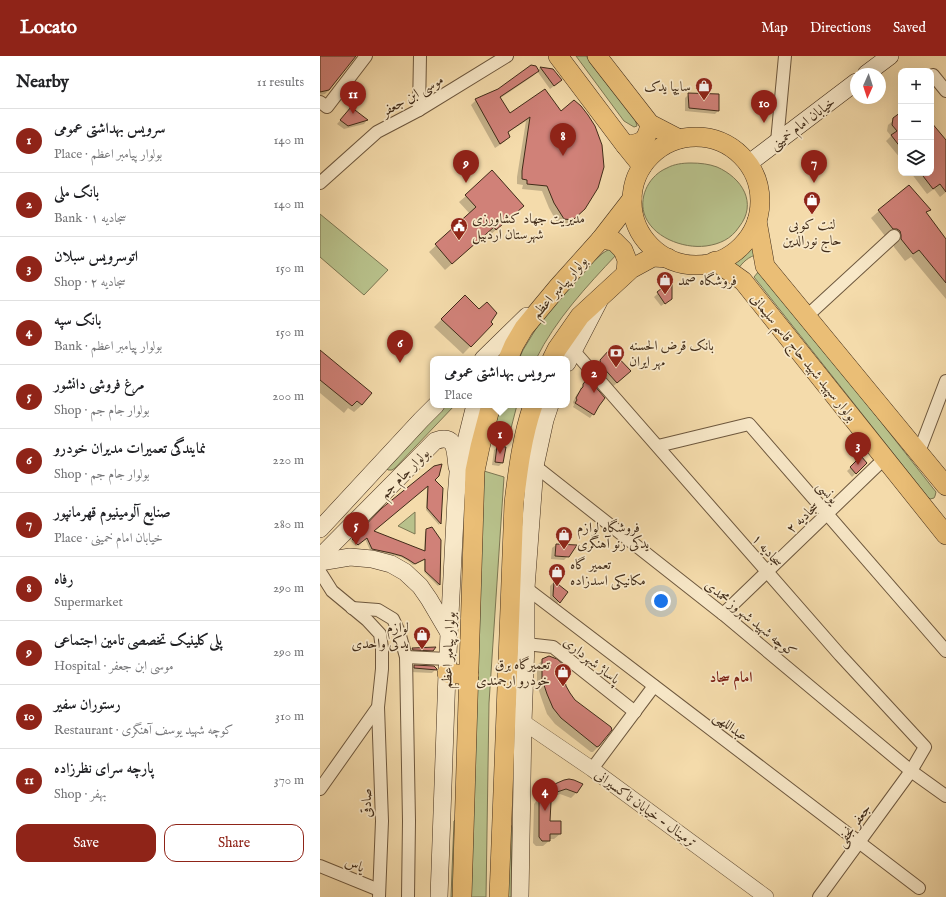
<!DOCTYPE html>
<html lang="en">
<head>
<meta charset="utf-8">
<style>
  body { margin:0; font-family:"IM FELL English",Amiri,serif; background:#f2f2f2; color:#202124 }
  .controls { position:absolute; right:12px; top:12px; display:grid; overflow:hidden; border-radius:8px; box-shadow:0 4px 16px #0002 }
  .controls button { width:36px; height:36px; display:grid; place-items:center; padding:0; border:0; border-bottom:1px solid #e0e0e0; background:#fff; color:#202124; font:20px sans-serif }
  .compass { position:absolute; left:530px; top:12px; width:36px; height:36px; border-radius:50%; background:#fff; box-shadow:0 4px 16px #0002; rotate:183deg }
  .you { position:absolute; left:341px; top:545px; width:14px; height:14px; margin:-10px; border:3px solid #fff; border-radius:50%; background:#1a73e8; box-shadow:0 0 0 6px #1a73e833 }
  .badge { display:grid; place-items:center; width:26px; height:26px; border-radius:50%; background:#8f2418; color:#fff; font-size:13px; font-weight:700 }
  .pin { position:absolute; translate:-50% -33px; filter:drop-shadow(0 1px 2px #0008) }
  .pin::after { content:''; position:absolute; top:21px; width:14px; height:12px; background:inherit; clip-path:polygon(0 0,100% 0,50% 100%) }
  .popup { position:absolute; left:110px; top:300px; width:140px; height:52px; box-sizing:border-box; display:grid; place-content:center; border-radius:8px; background:#fff; filter:drop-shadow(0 1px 3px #0005); font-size:13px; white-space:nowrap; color:#757577 }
  .popup b { font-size:15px; color:#202124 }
  .popup::after { content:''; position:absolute; left:50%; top:100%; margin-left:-8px; border:8px solid transparent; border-top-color:#fff }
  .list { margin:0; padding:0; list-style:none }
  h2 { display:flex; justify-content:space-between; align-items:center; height:52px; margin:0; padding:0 16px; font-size:17px }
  h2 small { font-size:13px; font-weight:400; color:#757577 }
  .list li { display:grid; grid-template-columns:26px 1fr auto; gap:12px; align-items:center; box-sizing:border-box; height:64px; padding:0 16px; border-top:1px solid #e0e0e0 }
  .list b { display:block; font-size:15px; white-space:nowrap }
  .list p { margin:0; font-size:13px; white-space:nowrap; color:#757577 }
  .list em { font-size:13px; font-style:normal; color:#757577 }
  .actions { display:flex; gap:8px; padding:12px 16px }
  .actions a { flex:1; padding:9px 0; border:1px solid #8f2418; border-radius:12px; text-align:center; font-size:14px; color:#8f2418 }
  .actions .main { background:#8f2418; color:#fff }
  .icon { flex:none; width:22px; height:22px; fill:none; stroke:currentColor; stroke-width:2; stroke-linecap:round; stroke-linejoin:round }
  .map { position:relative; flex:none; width:626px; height:841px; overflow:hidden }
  header { display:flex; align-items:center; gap:24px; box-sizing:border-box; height:56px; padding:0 20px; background:#8f2418; color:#fff }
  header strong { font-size:19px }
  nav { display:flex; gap:22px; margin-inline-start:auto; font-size:14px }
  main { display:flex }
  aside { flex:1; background:#fff }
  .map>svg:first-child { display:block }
  .green { fill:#b8c18b; stroke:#7c7652 }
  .shadow { fill:#0003 }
  .building { fill:#d08178; stroke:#412c19 }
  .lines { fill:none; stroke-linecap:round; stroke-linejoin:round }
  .minor-casing { stroke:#6e583e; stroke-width:14 }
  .tertiary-casing { stroke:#6e583e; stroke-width:16 }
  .secondary-casing { stroke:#412c19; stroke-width:18 }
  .primary-casing { stroke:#412c19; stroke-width:20 }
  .minor { stroke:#f8e8c8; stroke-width:12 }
  .tertiary { stroke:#f8e8c8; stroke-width:15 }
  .secondary { stroke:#f8e8c8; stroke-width:17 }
  .primary { stroke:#eabe76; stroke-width:19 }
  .labels { text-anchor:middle; stroke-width:3.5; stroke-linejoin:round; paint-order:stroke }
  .poi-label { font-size:14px; fill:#412c19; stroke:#f8e8c8; text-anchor:start }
  .street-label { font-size:14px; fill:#412c19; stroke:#f8e8c8 }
  .neighbourhood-label { font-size:15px; font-weight:bold; fill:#7a1f14; stroke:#f8e8c8 }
</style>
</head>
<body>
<header>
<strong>Locato</strong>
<nav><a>Map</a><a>Directions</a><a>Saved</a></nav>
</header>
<main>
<aside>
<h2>Nearby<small>11 results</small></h2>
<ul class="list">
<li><span class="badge">1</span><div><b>سرویس بهداشتی عمومی</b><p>Place · بولوار پیامبر اعظم</p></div><em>140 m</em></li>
<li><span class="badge">2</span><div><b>بانک ملی</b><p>Bank · سجادیه ۱</p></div><em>140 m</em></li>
<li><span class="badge">3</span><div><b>اتوسرویس سبلان</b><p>Shop · سجادیه ۲</p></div><em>150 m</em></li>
<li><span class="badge">4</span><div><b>بانک سپه</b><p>Bank · بولوار پیامبر اعظم</p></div><em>150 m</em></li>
<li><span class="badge">5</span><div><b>مرغ فروشی دانشور</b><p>Shop · بولوار جام جم</p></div><em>200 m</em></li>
<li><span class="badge">6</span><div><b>نمایندگی تعمیرات مدیران خودرو</b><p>Shop · بولوار جام جم</p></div><em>220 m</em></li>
<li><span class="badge">7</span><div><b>صنایع آلومینیوم قهرمانپور</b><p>Place · خیابان امام خمینی</p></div><em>280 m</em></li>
<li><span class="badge">8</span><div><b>رفاه</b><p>Supermarket</p></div><em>290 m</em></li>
<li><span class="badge">9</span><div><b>پلی‌کلینیک تخصصی تامین اجتماعی</b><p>Hospital · موسی ابن جعفر</p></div><em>290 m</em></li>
<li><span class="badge">10</span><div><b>رستوران سفیر</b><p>Restaurant · کوچه شهید یوسف آهنگری</p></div><em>310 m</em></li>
<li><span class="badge">11</span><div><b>پارچه‌ سرای نظرزاده</b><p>Shop · بهفر</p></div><em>370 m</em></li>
</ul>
<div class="actions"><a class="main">Save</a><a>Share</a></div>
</aside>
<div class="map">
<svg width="626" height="841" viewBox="0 0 626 841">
  <rect width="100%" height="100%" fill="#f4dbab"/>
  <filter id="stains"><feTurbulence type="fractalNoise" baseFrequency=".005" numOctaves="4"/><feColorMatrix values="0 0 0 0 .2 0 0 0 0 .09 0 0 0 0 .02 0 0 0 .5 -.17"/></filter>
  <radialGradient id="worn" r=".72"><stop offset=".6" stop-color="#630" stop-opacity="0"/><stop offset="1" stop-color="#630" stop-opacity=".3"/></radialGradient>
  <g class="green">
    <path d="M256,0H266L315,63L317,70L314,71L304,65Z"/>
    <path d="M371,107C380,107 389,108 397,111C422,122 438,147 419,171C411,183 400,188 386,190C363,193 331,181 324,157C319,139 330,119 347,112C354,108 363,107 371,107Z"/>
    <path d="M0,158L68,214L44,239L0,201Z"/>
    <path d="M433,185L438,198C428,201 423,206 418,213L411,207C420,201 427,195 433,185Z"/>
    <path d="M291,192L297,198C266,231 236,263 216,303H199L203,294L225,258L265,213L283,197Z"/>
    <path d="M439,215L476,258L616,436L615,440L614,442L610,443L607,440L434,221Z"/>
    <path d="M127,349H135L75,412L72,414H68L66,412L71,403Z"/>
    <path d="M181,349H197L188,384L172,380Z"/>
    <path d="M164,415L184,421L169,647L166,841H151Z"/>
    <path d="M95,456V478L78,470Z"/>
    <path d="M136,763L135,841H131L134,765Z"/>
    <path d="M191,769L192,772L191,841H186Z"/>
  </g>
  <g class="shadow">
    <path d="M0,0H35L9,34L5,38L0,39Z"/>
    <path d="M220,12L232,14L237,28L230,33L217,15L213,20L179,43L190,58L225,34L264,153L247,169L238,168L229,152L222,135L202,133L203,129L197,128V121L206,65L187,77L189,81L184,86L175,92L151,49L156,44L218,14Z"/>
    <path d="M369,38L398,55L395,58L365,55V42Z"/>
    <path d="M28,56L47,64L44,68L24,73L17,68Z"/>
    <path d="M581,58V103L566,85L571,80L567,75L568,69Z"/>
    <path d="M611,65L612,66L611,68L626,85V136L620,141L614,133L607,138L591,117H611Z"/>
    <path d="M146,140L196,156L169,180L167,177L125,214L109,196L150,158L139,146Z"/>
    <path d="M609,153L605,158L626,185V243L591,201L585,205L574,191V187L569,180H565L551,162L559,155Z"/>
    <path d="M351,226L347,246L341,250L334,241Z"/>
    <path d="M145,240L172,268L143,298L114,271Z"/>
    <path d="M290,294L304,321L291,332L275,311Z"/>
    <path d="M0,295L50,337L42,349L34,356L28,352L24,357L0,337Z"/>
    <path d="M268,324L273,358L270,362L253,351L254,349L253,346L257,338L260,335V332Z"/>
    <path d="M178,391L182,407L179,410L172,409L174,394Z"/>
    <path d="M541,402L546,407L532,421L527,415Z"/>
    <path d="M114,424L122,432L120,467L119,469L106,454L107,430L53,476L104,496L105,476L107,474L120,485L119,529L118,530L104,516V504L93,509L88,505L81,501L69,498L50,494L45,483L36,490L31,485L63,453Z"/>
    <path d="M236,489L248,500L244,504L231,503L232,492Z"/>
    <path d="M234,526L246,536L236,549L230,544V530Z"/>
    <path d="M113,592L108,598L89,596L92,593Z"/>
    <path d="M223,604L279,690L273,696H271L235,668L227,658L222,644L217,629V609Z"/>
    <path d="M94,610L116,613L112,617L90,616V614Z"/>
    <path d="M261,729L257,736L251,742L240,738L233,741L230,745L229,765L240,778L234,783H229V785L223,790H216L213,787L214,748L220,741L226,735Z"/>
  </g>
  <g class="building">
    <path d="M0,0H36L9,34L0,36Z"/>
    <path d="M211,9L216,10L219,15L180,41L190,57L225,33L241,55L254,44L261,50L268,59L275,70L282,89L284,111L278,132L265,153L253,164L244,163L234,147L227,130L207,128V124L202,123V115L210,61L188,76L190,81L180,88L155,43L178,33Z"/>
    <path d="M220,11L233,13L242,24L234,30Z"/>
    <path d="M368,37L399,38V55L369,52Z"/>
    <path d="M31,51L48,64L28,70L20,64Z"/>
    <path d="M581,56V92L571,79L577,75L572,69L573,62Z"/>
    <path d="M611,66L626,84V136L620,128L613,133L603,120L606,117H611Z"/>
    <path d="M172,114L204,150L176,174L174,171L132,208L115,188L156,151L145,139Z"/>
    <path d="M589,129L611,154L606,156L626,183V227L599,194L593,198L581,183V179L580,175L577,173H573L558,154Z"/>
    <path d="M352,224V243L345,248L337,236Z"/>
    <path d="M145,239L159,253L167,246L177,257L171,266L173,268L151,291L121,263Z"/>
    <path d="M290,293L311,315L297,327L281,309L280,304Z"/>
    <path d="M0,294L52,337L42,349L37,345L32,350L0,324Z"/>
    <path d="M268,322L285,342L279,350L274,359L255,347L257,344L256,342L261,333L263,331V328Z"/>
    <path d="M177,390L186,391L183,407L175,406Z"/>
    <path d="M541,400L547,407L536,418L530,411Z"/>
    <path d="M122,408L119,420L115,424L123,432L121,468L107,452L108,430L54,475L105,495L106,473L112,471L121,484L120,529L105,515V503L95,508L89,504L82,500L71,497L52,493L47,482L38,489L32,483L62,452L114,410Z"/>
    <path d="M236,488L257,489L249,501L235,500Z"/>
    <path d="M234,525L248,536L240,547L233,540Z"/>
    <path d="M116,591L113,595L93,594L92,592Z"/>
    <path d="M229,600L237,603L244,609V620L246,630L250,637L255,644L291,671L292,674L279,690L277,691L241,662L233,652L227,638L222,623V603Z"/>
    <path d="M94,609L114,610L117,613V614L94,612Z"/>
    <path d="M249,723L254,724L263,728L257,737L246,733L237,736L234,740L231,746L230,765H241V778H230V785H222L219,781V742L225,734L237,727L244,724Z"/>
  </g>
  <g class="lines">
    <defs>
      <g id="minor">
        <path d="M613,19L626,35"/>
        <path d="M0,46L7,51L46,0"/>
        <path d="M99,54L100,0"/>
        <path d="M457,86L465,0"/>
        <path d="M0,127L57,76L99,54L187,0"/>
        <path d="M487,260L574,180"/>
        <path d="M253,294L520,599L605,691L591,715L499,841"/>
        <path d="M338,390L429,368L626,595"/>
        <path d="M599,396L626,325"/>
        <path d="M215,410L403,558L591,715L626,740"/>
        <path d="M0,516L12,535L47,564L60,578L62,592V613L58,651L0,733"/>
        <path d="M206,532L599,832"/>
        <path d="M32,552L58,554L73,563L79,576L86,601L89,765L88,841"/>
        <path d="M403,558L565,402"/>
        <path d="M206,588L233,591L315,656"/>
        <path d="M86,601L127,603"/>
        <path d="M58,651L62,765L59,841"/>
        <path d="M272,713L334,630"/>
        <path d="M0,810L59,834"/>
      </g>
      <path id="tertiary" d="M203,666L272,713L446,841"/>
      <g id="secondary">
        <path d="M546,18L570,0"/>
        <path d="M428,108L536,26"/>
        <path d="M163,303L207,260"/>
        <path d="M247,307L279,245"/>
        <path d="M0,473L101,364L116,349"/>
        <path d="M0,501L115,385C137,377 135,396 137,411"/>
        <path d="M0,506L30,501L52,503L71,508L85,516L100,530L109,543L129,577"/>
        <path d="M119,841L127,617L136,443L138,417L155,349"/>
        <path d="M200,841L203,666L206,588V532L215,410L225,364L230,349"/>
      </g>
      <g id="primary">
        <path d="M238,0L305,89L322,110"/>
        <path d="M277,0L330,68L359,83"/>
        <circle cx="376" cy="145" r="64"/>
        <path d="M305,89C322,88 327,85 330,68"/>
        <path d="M437,165L445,210L626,430"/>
        <path d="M281,183L294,185L303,194L307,204L306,217"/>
        <path d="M395,205L423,225L626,479"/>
        <path d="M188,303L194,289L204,272L238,231L281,183L312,143"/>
        <path d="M232,303L237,293L260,260L311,213L333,201L348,202"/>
        <path d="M127,617L149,619"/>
        <path d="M142,841L155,415L160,391L171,349"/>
        <path d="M179,841L194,447C198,414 202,381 213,349"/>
      </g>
    </defs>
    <use href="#minor" class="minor-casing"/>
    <use href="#tertiary" class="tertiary-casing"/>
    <use href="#secondary" class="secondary-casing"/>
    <use href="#primary" class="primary-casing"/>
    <use href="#minor" class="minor"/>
    <use href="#tertiary" class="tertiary"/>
    <use href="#secondary" class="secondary"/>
    <use href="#primary" class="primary"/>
  </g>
  <defs>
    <symbol id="shop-pin" viewBox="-11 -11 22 30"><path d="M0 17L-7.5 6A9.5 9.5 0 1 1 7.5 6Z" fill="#8f2418" stroke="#f8e8c8"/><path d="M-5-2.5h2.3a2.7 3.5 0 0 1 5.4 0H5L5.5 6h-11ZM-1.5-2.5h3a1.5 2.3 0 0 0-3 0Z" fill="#fff"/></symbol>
    <symbol id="civic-pin" viewBox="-11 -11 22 30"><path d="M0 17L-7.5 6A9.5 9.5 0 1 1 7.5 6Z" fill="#8f2418" stroke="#f8e8c8"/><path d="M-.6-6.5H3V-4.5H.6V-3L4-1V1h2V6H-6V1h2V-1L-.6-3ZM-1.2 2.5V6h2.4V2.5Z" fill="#fff"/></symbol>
    <symbol id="bank-pin" viewBox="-11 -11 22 30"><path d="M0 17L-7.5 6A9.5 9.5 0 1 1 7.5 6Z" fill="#8f2418" stroke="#f8e8c8"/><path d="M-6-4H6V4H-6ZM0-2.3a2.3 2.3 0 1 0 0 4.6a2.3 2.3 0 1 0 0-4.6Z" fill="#fff"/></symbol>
  </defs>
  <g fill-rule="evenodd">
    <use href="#shop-pin" x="374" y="20" width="20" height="27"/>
    <use href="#shop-pin" x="482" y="134" width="20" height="27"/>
    <use href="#civic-pin" x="129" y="160" width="20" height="27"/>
    <use href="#shop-pin" x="335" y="214" width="20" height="27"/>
    <use href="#bank-pin" x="286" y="287" width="20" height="27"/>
    <use href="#shop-pin" x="234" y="469" width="20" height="27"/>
    <use href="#shop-pin" x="227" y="506" width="20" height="27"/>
    <use href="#shop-pin" x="92" y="569" width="20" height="27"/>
    <use href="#shop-pin" x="233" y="606" width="20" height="27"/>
  </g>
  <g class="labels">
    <g class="poi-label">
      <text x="371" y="35" text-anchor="end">سایپا یدک</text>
      <text x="152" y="167">مدیریت جهاد کشاورزی<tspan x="152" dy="16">شهرستان اردبیل</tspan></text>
      <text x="492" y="173" text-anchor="middle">لنت کوبی<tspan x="492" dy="16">حاج نورالدین</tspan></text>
      <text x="358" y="229">فروشگاه صمد</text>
      <text x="309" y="294">بانک قرض الحسنه<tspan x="309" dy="16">مهر ایران</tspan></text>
      <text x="257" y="476">فروشگاه لوازم<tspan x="257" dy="16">یدکی رنو آهنگری</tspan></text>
      <text x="250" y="513">تعمیر گاه<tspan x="250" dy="16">مکانیکی اسدزاده</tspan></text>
      <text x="89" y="576" text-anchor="end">لوازم<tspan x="89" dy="16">یدکی واحدی</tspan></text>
      <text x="230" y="613" text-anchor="end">تعمیرگاه برق<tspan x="230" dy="16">خودرو ارجمندی</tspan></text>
    </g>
    <g class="street-label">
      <text transform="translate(92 39) rotate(-30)" y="5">موسی ابن جعفر</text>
      <text transform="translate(482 67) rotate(-37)" y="5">خیابان امام خمینی</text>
      <text transform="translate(239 231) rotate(-49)" y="5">بولوار پیامبر اعظم</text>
      <text transform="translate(484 301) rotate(51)" y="5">بولوار سپهبد شهید حاج قاسم سلیمانی</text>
      <text transform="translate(84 417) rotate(-45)" y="5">بولوار جام جم</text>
      <text transform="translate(508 436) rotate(49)" y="5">یونسی</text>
      <text transform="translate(482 461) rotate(-44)" y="5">سجادیه ۲</text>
      <text transform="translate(448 494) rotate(49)" y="5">سجادیه ۱</text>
      <text transform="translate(431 562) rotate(39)" y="5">کوچه شهید شهروز محمدی</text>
      <text transform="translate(128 594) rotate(-87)" y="5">بولوار پیامبر اعظم</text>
      <text transform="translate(272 604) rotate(38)" y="5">پاساژ شهرداری</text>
      <text transform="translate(411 670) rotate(37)" y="5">عبداللهی</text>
      <text transform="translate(46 747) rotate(-91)" y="5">صادقی</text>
      <text transform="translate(326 752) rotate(36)" y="5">ترمینال - خیابان تاکسیرانی</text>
      <text transform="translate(533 769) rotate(-54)" y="5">جعفر نجفی</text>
      <text transform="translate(35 808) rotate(22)" y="5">یاس</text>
    </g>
    <g class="neighbourhood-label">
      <text x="411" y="626">امام سجاد</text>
    </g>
  </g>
  <rect width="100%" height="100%" filter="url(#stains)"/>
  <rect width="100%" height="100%" fill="url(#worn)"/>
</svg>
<div class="controls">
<button>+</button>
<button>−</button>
<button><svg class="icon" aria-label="layers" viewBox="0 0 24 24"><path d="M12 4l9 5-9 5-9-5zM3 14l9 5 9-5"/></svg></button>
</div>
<svg class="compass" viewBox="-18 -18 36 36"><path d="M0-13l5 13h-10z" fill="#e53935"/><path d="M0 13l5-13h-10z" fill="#757577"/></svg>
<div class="you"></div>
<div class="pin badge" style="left:180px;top:398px">1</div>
<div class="popup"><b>سرویس بهداشتی عمومی</b>Place</div>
<div class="pin badge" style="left:274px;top:337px">2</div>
<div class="pin badge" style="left:538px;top:409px">3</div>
<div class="pin badge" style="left:225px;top:755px">4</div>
<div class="pin badge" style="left:36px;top:489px">5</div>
<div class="pin badge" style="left:80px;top:307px">6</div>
<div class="pin badge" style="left:494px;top:127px">7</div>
<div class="pin badge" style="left:243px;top:100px">8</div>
<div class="pin badge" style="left:146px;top:127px">9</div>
<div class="pin badge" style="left:444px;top:67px">10</div>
<div class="pin badge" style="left:33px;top:58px">11</div>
</div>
</main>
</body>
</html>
